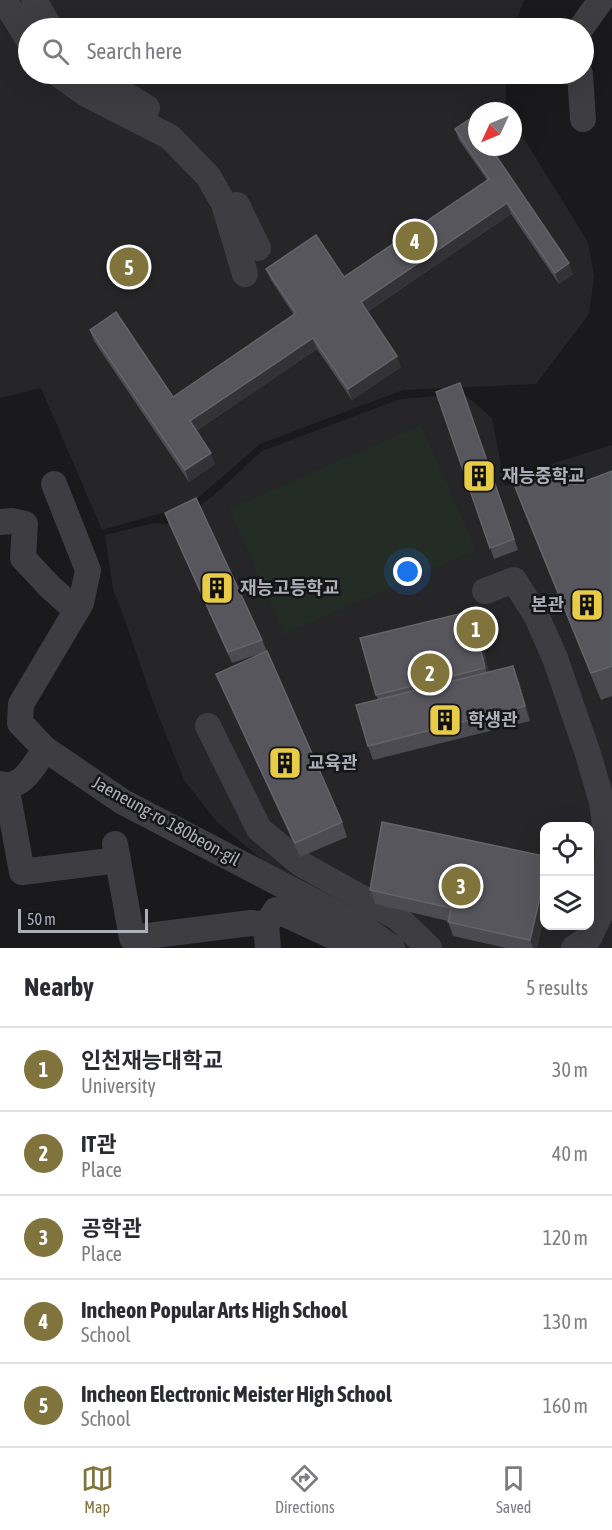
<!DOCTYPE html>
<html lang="en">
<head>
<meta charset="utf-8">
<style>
  body { margin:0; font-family:"Asap Condensed","Noto Sans KR",sans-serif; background:#f2f2f3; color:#2b2b33 }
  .controls { position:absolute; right:18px; bottom:18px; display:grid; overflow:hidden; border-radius:12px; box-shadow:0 6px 24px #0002 }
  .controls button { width:54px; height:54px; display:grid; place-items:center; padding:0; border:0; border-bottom:2px solid #e1e1e2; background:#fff; color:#2b2b33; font:30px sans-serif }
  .compass { position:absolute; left:468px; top:102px; width:54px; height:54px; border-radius:50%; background:#fff; box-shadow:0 6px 24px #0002; rotate:226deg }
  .scale { position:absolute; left:18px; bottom:15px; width:130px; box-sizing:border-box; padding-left:6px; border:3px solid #adafba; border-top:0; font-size:16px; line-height:21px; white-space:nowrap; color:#adafba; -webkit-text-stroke:4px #151517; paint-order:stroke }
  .you { position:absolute; left:408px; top:572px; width:21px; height:21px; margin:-15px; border:4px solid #fff; border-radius:50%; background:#1a73e8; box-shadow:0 0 0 9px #1a73e833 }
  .badge { display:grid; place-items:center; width:39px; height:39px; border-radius:50%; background:#80733c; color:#fff; font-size:20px; font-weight:700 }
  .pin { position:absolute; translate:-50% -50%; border:3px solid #fff; box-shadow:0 2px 6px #0006 }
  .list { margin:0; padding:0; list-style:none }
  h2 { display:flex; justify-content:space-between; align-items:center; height:78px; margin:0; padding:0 24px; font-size:26px }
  h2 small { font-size:20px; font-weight:400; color:#7c7c81 }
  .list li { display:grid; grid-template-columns:39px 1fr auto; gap:18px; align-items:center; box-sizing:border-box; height:84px; padding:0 24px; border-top:2px solid #e1e1e2 }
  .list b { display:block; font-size:22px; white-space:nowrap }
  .list p { margin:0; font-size:20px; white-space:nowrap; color:#7c7c81 }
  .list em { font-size:20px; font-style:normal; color:#7c7c81 }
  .icon { flex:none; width:33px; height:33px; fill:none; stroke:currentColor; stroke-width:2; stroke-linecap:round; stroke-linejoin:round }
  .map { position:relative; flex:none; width:612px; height:948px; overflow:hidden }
  .search { position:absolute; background:#fff; box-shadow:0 6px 24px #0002; left:18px; right:18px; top:18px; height:66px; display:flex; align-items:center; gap:15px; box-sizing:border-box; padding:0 21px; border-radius:33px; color:#7c7c81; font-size:22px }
  .sheet { height:498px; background:#fff }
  nav { display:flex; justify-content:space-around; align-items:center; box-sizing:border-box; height:84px; border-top:2px solid #e1e1e2; background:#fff; font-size:16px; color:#7c7c81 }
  nav a { display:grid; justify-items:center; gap:3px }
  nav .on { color:#80733c }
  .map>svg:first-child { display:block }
  .built { fill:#262629; fill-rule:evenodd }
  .pitch { fill:#242c26 }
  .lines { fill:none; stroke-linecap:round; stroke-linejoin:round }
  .minor { stroke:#3d3d42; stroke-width:26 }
  .wall { fill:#4b4b51 }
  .shaded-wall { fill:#333337 }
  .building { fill:#56565c; stroke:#64646b; stroke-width:1.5 }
  .labels { text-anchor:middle; stroke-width:5; stroke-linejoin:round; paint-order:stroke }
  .poi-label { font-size:18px; font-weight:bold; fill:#adafba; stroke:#151517; text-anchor:start }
  .street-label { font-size:18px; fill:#adafba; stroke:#151517 }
</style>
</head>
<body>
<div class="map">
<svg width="612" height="948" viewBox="0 0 612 948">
  <rect width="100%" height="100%" fill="#1a1a1c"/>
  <g class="built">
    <path d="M0,0H524L513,28H28V74H506V111H477V147H513V121L588,242L594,276L589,314L536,384L403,390L260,444L190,505L102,530L41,388L0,398Z"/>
    <path d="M464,394L492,418L505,486L554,463L612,445V948H399L267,864L217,822L184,780L153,702L124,617L113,589L105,535L153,523L169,524L186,515L213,496L262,451L400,399ZM544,826H590V926H544Z"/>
  </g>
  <path class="pitch" d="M421,425L476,550L284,634L229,509Z"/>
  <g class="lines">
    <g class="minor">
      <path d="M4,0L28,39"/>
      <path d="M34,0L50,28"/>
      <path d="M581,28L601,0"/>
      <path d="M58,74L86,94L170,137L208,176L224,204L245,274"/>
      <path d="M93,74L147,108"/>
      <path d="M580,74L583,119"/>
      <path d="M237,205L258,248"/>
      <path d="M54,484L88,570L81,603L21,704L20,723L45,749L123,802L363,927L392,948"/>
      <path d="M0,522L12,521L25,524L23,558L50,587L76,610"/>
      <path d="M485,591L514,580L536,615L555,658L588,754L602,802L608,850L604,906L589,938L574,948"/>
      <path d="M208,726L259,829L301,864L398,918L429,948"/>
      <path d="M0,784C22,791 35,764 45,749"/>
      <path d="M6,785L22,872L118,860"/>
      <path d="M115,844L132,938L251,923L266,925"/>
      <path d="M268,948L266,925L276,910L358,948"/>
    </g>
  </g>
  <g class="wall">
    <path d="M455,129L573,274L559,284L511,214L367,312L401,367L352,400L317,349L196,431L215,464L189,482L94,341L90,330L173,397L294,315L271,280L266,269L344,277L487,180L459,140Z"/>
    <path d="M460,383L518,550L494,559L436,392Z"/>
    <path d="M612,471V696L601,700L525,514L515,487L575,485Z"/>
    <path d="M165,513L262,640L342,822L347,837L300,857L222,688L216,674L265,652L232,663L169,524Z"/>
    <path d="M472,611L479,630L489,673L519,681L530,721L373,760L368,746L378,700L376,695Z"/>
    <path d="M544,856V916L537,948H506L453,936L448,921L375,904L370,890Z"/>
  </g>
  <g class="shaded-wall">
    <path d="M507,203L511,214L365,313L361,302Z"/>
    <path d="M569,263L573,274L559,284L555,273Z"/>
    <path d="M313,338L317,349L194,432L190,421Z"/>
    <path d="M397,356L401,367L352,400L348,389Z"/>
    <path d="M211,453L215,464L189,482L185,470Z"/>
    <path d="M472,611L479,630L492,687L485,668Z"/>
    <path d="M513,666L519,681L530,721L525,706Z"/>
    <path d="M544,880V916L537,948H533L530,940Z"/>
  </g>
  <g class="building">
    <path d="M470,119L477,128V147H490L569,263L555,273L507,203L361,302L397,356L348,389L313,338L190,421L211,453L185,470L90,330L116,312L173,397L296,313L266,269L316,235L344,277L489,179L455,129Z"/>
    <path d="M460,383L514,539L490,548L436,392Z"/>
    <path d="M566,467L575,485L612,471V666L591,673L515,487Z"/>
    <path d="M196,498L262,640L228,652L165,513Z"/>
    <path d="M472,611L485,668L376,695L360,638Z"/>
    <path d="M267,651L342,822L295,843L216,674Z"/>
    <path d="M513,666L525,706L368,746L356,705Z"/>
    <path d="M382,822L544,856V880L530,940L448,922L451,908L370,890Z"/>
  </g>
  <defs>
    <symbol id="building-square" viewBox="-11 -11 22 22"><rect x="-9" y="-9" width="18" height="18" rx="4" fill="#e8cb46" stroke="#151517"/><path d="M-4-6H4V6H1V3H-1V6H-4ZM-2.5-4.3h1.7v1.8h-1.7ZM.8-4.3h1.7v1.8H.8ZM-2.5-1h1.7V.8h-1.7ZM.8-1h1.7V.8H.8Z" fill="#111"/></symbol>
  </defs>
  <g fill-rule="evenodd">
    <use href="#building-square" x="460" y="457" width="38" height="38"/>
    <use href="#building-square" x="198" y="569" width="38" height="38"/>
    <use href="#building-square" x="568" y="586" width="38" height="38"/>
    <use href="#building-square" x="426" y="701" width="38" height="38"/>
    <use href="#building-square" x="266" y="744" width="38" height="38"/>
  </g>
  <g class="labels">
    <g class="poi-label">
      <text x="502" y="482">재능중학교</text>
      <text x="240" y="594">재능고등학교</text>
      <text x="564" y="611" text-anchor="end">본관</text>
      <text x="468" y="726">학생관</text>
      <text x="308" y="769">교육관</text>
    </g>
    <g class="street-label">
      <text transform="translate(166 821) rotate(29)" y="6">Jaeneung-ro 180beon-gil</text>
    </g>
  </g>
</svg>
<div class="controls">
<button><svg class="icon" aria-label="locate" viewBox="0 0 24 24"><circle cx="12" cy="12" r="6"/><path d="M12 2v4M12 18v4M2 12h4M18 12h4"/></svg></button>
<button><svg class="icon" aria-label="layers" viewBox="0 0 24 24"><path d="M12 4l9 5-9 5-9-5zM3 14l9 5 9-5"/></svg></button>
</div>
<svg class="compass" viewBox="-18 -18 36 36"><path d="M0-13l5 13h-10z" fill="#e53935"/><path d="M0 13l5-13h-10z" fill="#7c7c81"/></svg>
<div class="scale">50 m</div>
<div class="you"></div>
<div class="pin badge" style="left:476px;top:629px">1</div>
<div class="pin badge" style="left:430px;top:673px">2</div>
<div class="pin badge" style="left:461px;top:886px">3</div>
<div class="pin badge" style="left:415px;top:241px">4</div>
<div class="pin badge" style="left:129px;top:267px">5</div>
<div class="search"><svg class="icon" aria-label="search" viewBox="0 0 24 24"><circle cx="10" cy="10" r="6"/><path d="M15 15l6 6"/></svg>Search here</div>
</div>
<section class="sheet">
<h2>Nearby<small>5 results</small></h2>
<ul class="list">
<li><span class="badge">1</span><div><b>인천재능대학교</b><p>University</p></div><em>30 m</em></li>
<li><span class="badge">2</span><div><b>IT관</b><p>Place</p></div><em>40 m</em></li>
<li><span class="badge">3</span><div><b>공학관</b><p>Place</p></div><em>120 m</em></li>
<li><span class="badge">4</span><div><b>Incheon Popular Arts High School</b><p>School</p></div><em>130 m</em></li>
<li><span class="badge">5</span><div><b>Incheon Electronic Meister High School</b><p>School</p></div><em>160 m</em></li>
</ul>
</section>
<nav>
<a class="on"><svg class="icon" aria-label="map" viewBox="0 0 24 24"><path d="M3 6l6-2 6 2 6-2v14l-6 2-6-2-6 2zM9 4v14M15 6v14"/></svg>Map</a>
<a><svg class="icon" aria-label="directions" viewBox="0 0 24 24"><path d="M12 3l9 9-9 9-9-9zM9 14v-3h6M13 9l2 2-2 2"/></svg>Directions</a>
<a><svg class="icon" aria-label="saved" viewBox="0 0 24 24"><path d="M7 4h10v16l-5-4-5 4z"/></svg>Saved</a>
</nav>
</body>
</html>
